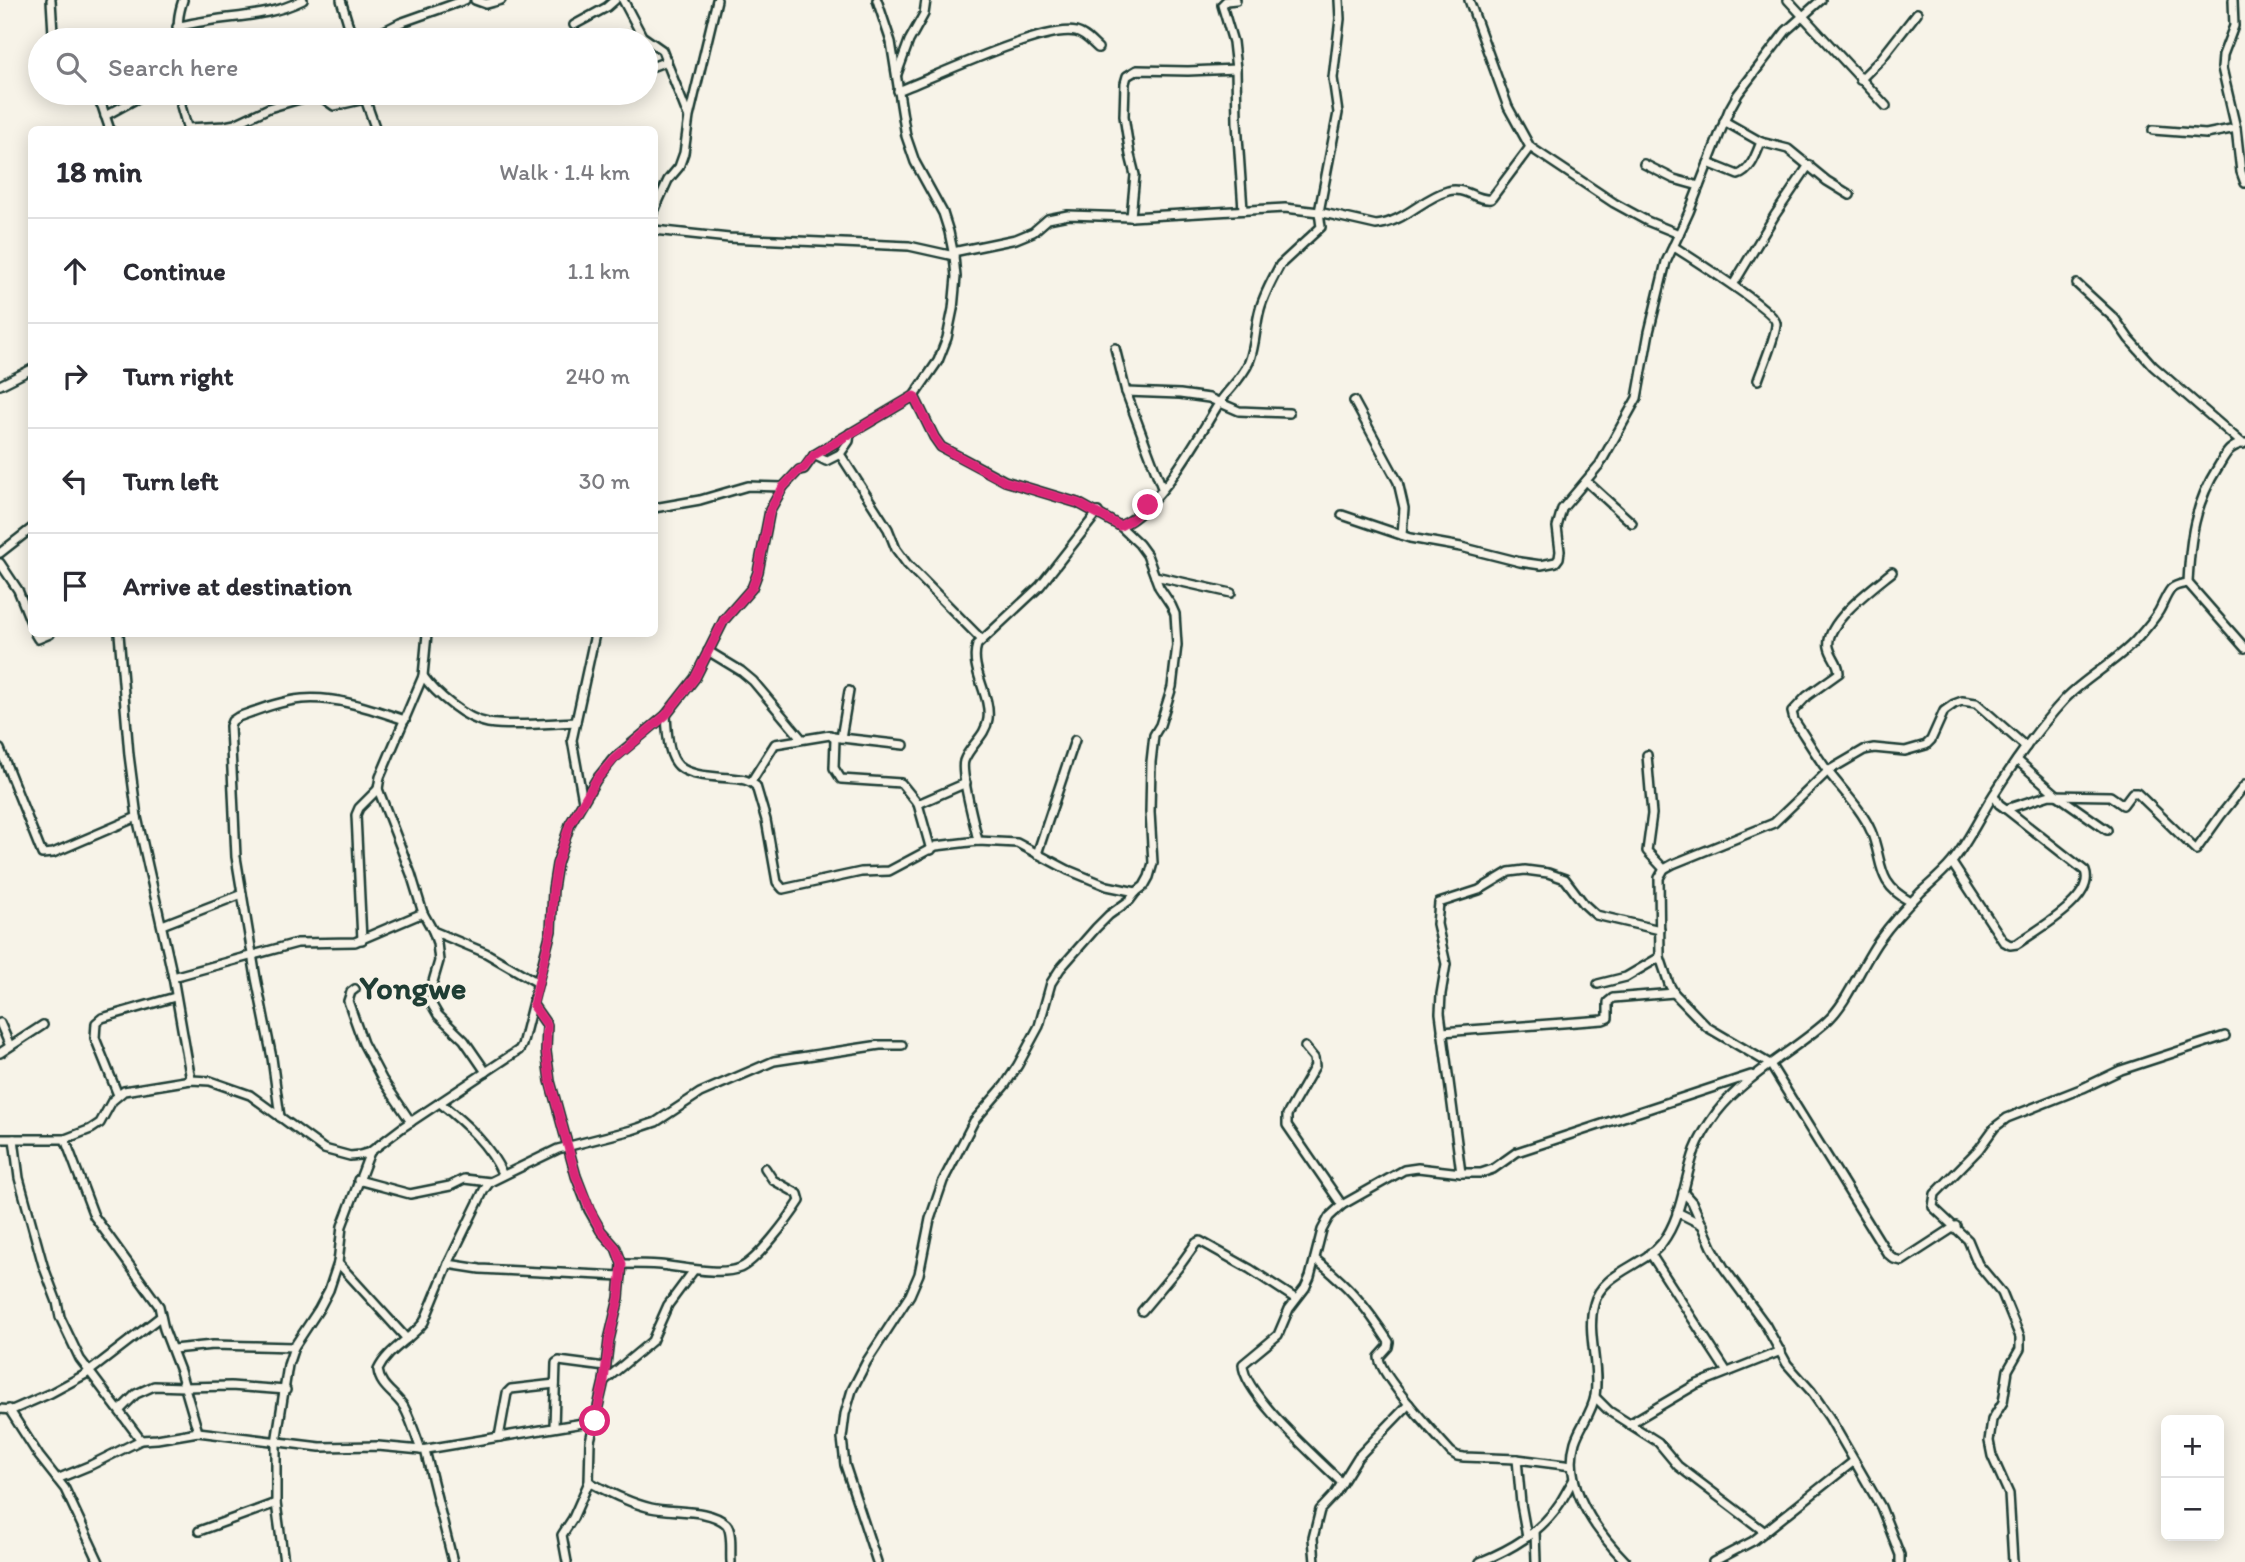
<!DOCTYPE html>
<html lang="en">
<head>
<meta charset="utf-8">
<style>
  body { margin:0; font-family:Itim,sans-serif; background:#f2f2f3; color:#2b2b33 }
  .controls { position:absolute; right:21px; bottom:21px; display:grid; overflow:hidden; border-radius:10px; box-shadow:0 4px 18px #0003 }
  .controls button { width:63px; height:63px; display:grid; place-items:center; padding:0; border:0; border-bottom:2px solid #e1e1e2; background:#fff; color:#2b2b33; font:35px sans-serif }
  .stop { position:absolute; width:21px; height:21px; margin:-16px; border:5px solid #db2777; border-radius:50%; background:#fff }
  .stop.end { background:#db2777; border-color:#fff; box-shadow:0 2px 7px #0008 }
  .list { margin:0; padding:0; list-style:none }
  h2 { display:flex; justify-content:space-between; align-items:center; height:91px; margin:0; padding:0 28px; font-size:30px }
  h2 small { font-size:23px; font-weight:400; color:#7c7c81 }
  .list li { display:grid; grid-template-columns:46px 1fr auto; gap:21px; align-items:center; box-sizing:border-box; height:105px; padding:0 28px; border-top:2px solid #e1e1e2 }
  .list b { display:block; font-size:26px; white-space:nowrap }
  .list em { font-size:23px; font-style:normal; color:#7c7c81 }
  .icon { flex:none; width:38px; height:38px; fill:none; stroke:currentColor; stroke-width:2; stroke-linecap:round; stroke-linejoin:round }
  .map { position:relative; flex:none; width:2245px; height:1562px; overflow:hidden }
  .search { position:absolute; background:#fff; box-shadow:0 4px 18px #0003; left:28px; top:28px; width:630px; height:77px; display:flex; align-items:center; gap:18px; box-sizing:border-box; padding:0 24px; border-radius:38px; color:#7c7c81; font-size:26px }
  .panel { position:absolute; background:#fff; box-shadow:0 4px 18px #0003; left:28px; top:126px; width:630px; height:511px; border-radius:10px }
  .map>svg:first-child { display:block }
  .lines { fill:none; stroke-linecap:round; stroke-linejoin:round }
  .minor-casing { stroke:#1f3d34; stroke-width:12 }
  .minor { stroke:#f7f3e8; stroke-width:7 }
  .route { stroke:#db2777; stroke-width:9 }
  .labels { text-anchor:middle; stroke-width:6; stroke-linejoin:round; paint-order:stroke }
  .quarter-label { font-size:33px; font-weight:bold; fill:#1f3d34; stroke:#f7f3e8 }
</style>
</head>
<body>
<div class="map">
<svg width="2245" height="1562" viewBox="0 0 2245 1562">
  <rect width="100%" height="100%" fill="#f7f3e8"/>
  <filter id="ink" filterUnits="userSpaceOnUse"><feTurbulence type="fractalNoise" baseFrequency=".0143" numOctaves="2"/><feDisplacementMap in="SourceGraphic" scale="14" xChannelSelector="R" yChannelSelector="G"/><feConvolveMatrix kernelMatrix="1 2 1 2 8 2 1 2 1" color-interpolation-filters="sRGB"/></filter>
  <g filter="url(#ink)">
    <g class="lines">
      <defs>
        <g id="minor">
          <path d="M51,0L53,34L56,40"/>
          <path d="M341,0L353,40"/>
          <path d="M475,0L486,4L501,0"/>
          <path d="M623,0L642,36L662,50L688,116"/>
          <path d="M1236,0L1226,1L1222,5L1233,42L1236,69L1237,122L1243,210"/>
          <path d="M1469,0L1508,107L1530,147L1614,203L1647,221L1679,234"/>
          <path d="M1788,0L1886,106"/>
          <path d="M2233,0L2234,26L2223,55L2222,68L2236,128L2241,172L2245,183"/>
          <path d="M574,25L607,7L615,0"/>
          <path d="M177,27C220,15 263,20 303,0"/>
          <path d="M180,40C177,25 178,15 183,0"/>
          <path d="M366,40L400,23L465,0"/>
          <path d="M646,69L667,61"/>
          <path d="M897,74L909,41L924,14L926,0"/>
          <path d="M1860,80L1881,59L1917,13"/>
          <path d="M898,91C934,77 1045,24 1076,32C1085,34 1091,42 1098,48"/>
          <path d="M93,93L102,106L110,130"/>
          <path d="M182,93L181,106L188,130"/>
          <path d="M363,93L376,130"/>
          <path d="M105,116L147,93"/>
          <path d="M1724,121L1761,142L1788,149L1827,181L1850,195"/>
          <path d="M188,128L225,126L235,124L269,108L317,94L334,106L365,99"/>
          <path d="M2153,130L2206,134L2236,128"/>
          <path d="M1708,163L1738,175C1751,171 1756,154 1761,142"/>
          <path d="M1644,164L1674,179L1699,186"/>
          <path d="M654,211L668,180L679,167L684,153L689,117L717,0"/>
          <path d="M1131,217L1135,175L1130,155L1124,116L1125,83L1127,76L1137,70L1188,71L1236,69"/>
          <path d="M654,230L729,238L909,246L954,256"/>
          <path d="M1673,246C1689,257 1775,310 1776,323C1777,334 1762,368 1758,380"/>
          <path d="M953,252L1016,239L1033,232L1048,219L1068,215L1131,217L1285,208L1319,212L1376,225C1405,222 1422,198 1448,191C1464,186 1476,201 1491,199L1530,147"/>
          <path d="M2077,284L2115,319L2129,339L2153,366L2243,444"/>
          <path d="M1733,285L1775,215L1809,165"/>
          <path d="M1115,348L1126,392L1162,488"/>
          <path d="M0,385L32,369"/>
          <path d="M1126,392L1180,394L1209,398L1239,411L1289,413"/>
          <path d="M1354,401L1398,482L1404,508L1402,535"/>
          <path d="M850,433L849,441L840,454L888,529L896,549L907,564L982,640"/>
          <path d="M2245,443C2228,446 2226,454 2218,467C2194,505 2190,540 2188,583L2245,648"/>
          <path d="M814,455L826,461L840,454"/>
          <path d="M1586,481L1632,523"/>
          <path d="M654,508L700,500L748,486L783,487"/>
          <path d="M1342,515L1410,538L1461,547L1520,562L1541,565L1556,562L1559,558L1560,551L1557,527L1562,509L1600,464L1637,398L1649,332L1666,262L1689,212L1729,110L1738,94L1786,31L1821,0"/>
          <path d="M1120,526C1159,510 1196,440 1218,405C1227,390 1242,379 1249,362C1256,345 1255,326 1260,309C1264,294 1273,278 1280,265L1321,227L1319,212L1338,113L1333,78L1340,19L1339,0"/>
          <path d="M0,553L32,528"/>
          <path d="M0,563L18,590L32,625"/>
          <path d="M1892,572C1875,586 1824,623 1829,647C1831,657 1839,662 1839,673L1807,696L1792,712L1794,720C1806,738 1817,757 1830,774C1844,792 1862,810 1871,831C1884,863 1875,883 1911,902"/>
          <path d="M1155,576L1231,593"/>
          <path d="M35,634L38,639L50,634"/>
          <path d="M119,634L129,755L137,817L173,977L191,1080"/>
          <path d="M427,634L423,676L380,777L378,789L411,874L423,913L433,931L486,953L538,983"/>
          <path d="M708,651L741,671L753,681L801,738"/>
          <path d="M423,676C436,694 465,719 488,723C515,727 549,723 576,722"/>
          <path d="M666,715C669,771 676,774 730,778C740,779 748,779 756,786L766,820L777,882L783,889L861,872L889,871L936,846L978,841L1017,843L1068,870L1107,886L1136,892"/>
          <path d="M833,737L904,745"/>
          <path d="M841,738L849,691"/>
          <path d="M0,749L42,854L53,853L137,817"/>
          <path d="M1647,755L1652,814L1647,851L1664,869"/>
          <path d="M2017,760L2057,795L2107,830"/>
          <path d="M751,782L775,744L830,735L835,739L834,768L841,779L901,783L918,804L966,783"/>
          <path d="M1994,795L1999,804L2006,809L2050,795L2110,796L2123,805L2132,793H2137L2196,850L2221,815L2245,785"/>
          <path d="M583,801L572,740L595,634"/>
          <path d="M918,804L931,850"/>
          <path d="M978,841C975,825 960,774 964,761C969,746 986,736 988,719C991,694 969,669 977,645L1040,586L1098,512"/>
          <path d="M1037,854L1075,740"/>
          <path d="M1952,863L2003,941L2010,945L2017,944C2035,931 2096,898 2085,871L2006,809"/>
          <path d="M162,925L242,894"/>
          <path d="M433,931L437,943L439,961L432,985L431,1003L438,1015L464,1040L486,1072"/>
          <path d="M362,940L356,815L359,808L378,789"/>
          <path d="M173,977L297,943L355,942L423,913"/>
          <path d="M1598,984L1626,977L1660,957"/>
          <path d="M355,989L351,992L348,1001L363,1043L382,1079L411,1122"/>
          <path d="M533,1005L547,1025L546,1051L550,1081L576,1176L589,1210L601,1231L616,1248L622,1264L619,1298L609,1340L604,1381L590,1441L589,1482L573,1518L562,1535L567,1562"/>
          <path d="M0,1023L10,1046"/>
          <path d="M1442,1032L1603,1020L1608,1018V1002L1613,998L1674,993"/>
          <path d="M1305,1047L1314,1058L1315,1066L1287,1115V1125L1342,1205"/>
          <path d="M0,1053L43,1025"/>
          <path d="M118,1095L95,1038L96,1023L102,1018L175,997"/>
          <path d="M440,1103C466,1124 489,1144 503,1175"/>
          <path d="M280,1117L272,1058L256,978L236,857L230,726L232,721L238,717C258,710 280,701 302,699C337,696 372,709 405,720"/>
          <path d="M0,1139H65L91,1129L100,1123L112,1101L124,1091L191,1080L210,1081L250,1095L324,1149L350,1156L360,1155L370,1152L403,1127L519,1050L522,1045L551,931L553,889L557,864L570,824L596,780L613,759L666,715L695,678L724,620L752,588L758,572L770,510L783,487L799,470L804,469L814,455L914,396L938,361L947,338L953,309L956,277L954,256L949,232L943,213L915,162L906,136L891,42L877,0"/>
          <path d="M14,1139L19,1178L43,1265L57,1302L60,1317L80,1359L141,1440L157,1439L198,1432L320,1447L378,1446L421,1450L595,1421"/>
          <path d="M65,1139L94,1216L159,1306L164,1329L180,1371L198,1432"/>
          <path d="M1461,1173L1440,1013L1441,994L1446,964L1437,924L1439,903L1479,890L1509,872L1525,870L1548,873L1565,879L1584,904L1596,915L1660,930"/>
          <path d="M358,1180L410,1194L450,1186L464,1179L490,1182"/>
          <path d="M1683,1192L1692,1202L1712,1247L1724,1268L1765,1324L1787,1364L1811,1391L1829,1417L1881,1507L1900,1555V1562"/>
          <path d="M1677,1212L1703,1225"/>
          <path d="M1956,1226L1902,1261L1894,1259L1887,1253L1770,1064L1707,1027L1674,993L1669,984L1660,957L1659,878L1664,869L1673,864L1774,823L1828,771L1864,750L1874,748L1905,751L1926,745L1931,740L1944,711L1954,704L1962,701L1976,703L2026,747"/>
          <path d="M1650,1253L1727,1372"/>
          <path d="M1315,1259C1349,1286 1365,1305 1389,1342L1388,1347L1379,1357C1379,1375 1436,1435 1451,1452L1457,1456L1464,1457L1517,1459L1572,1466"/>
          <path d="M338,1263L407,1339"/>
          <path d="M448,1264L480,1269L621,1276"/>
          <path d="M622,1264C635,1264 647,1264 660,1265C681,1267 720,1276 740,1268C758,1260 789,1218 800,1201L798,1194L773,1180L765,1168"/>
          <path d="M1142,1311L1178,1268L1196,1243L1200,1241L1250,1269L1296,1299"/>
          <path d="M173,1349L213,1345L294,1347"/>
          <path d="M604,1381L652,1341L668,1305L694,1270"/>
          <path d="M1595,1397L1609,1411L1658,1442L1678,1466L1765,1532"/>
          <path d="M0,1409L12,1410L51,1393L86,1374L160,1317"/>
          <path d="M9,1409L39,1456L65,1489L99,1562"/>
          <path d="M120,1410L136,1394L154,1386L184,1387L231,1386L286,1390"/>
          <path d="M1629,1424L1695,1385L1781,1351"/>
          <path d="M554,1427L556,1363L559,1361L605,1367"/>
          <path d="M499,1437L507,1393L511,1389L555,1384"/>
          <path d="M421,1450C416,1436 411,1420 404,1407C395,1393 380,1387 378,1370C388,1349 410,1340 424,1322L448,1264L484,1190L490,1182L558,1149L632,1130L656,1122L700,1093L774,1061L880,1045H902"/>
          <path d="M425,1450L453,1562"/>
          <path d="M1517,1459L1521,1504L1527,1537"/>
          <path d="M57,1479L91,1465L141,1440"/>
          <path d="M589,1482C609,1492 629,1503 651,1508C672,1513 709,1508 726,1524C733,1531 730,1552 731,1562"/>
          <path d="M1342,1483C1320,1461 1242,1393 1243,1364L1278,1335L1289,1309L1305,1288L1310,1277L1322,1230L1329,1217L1342,1205L1404,1170L1418,1168L1461,1173H1481L1493,1169L1517,1152L1751,1075"/>
          <path d="M199,1531L276,1503"/>
          <path d="M1535,1531L1536,1562"/>
          <path d="M284,1562L276,1503V1443L288,1365L294,1347L319,1309L329,1290L338,1263L342,1226L370,1152"/>
          <path d="M877,1562L845,1465L842,1438L845,1414L852,1390L867,1361L910,1295L919,1274L930,1219L943,1181L974,1121L1005,1085L1018,1065L1039,1026L1051,983L1060,969L1096,928L1109,915L1130,900L1136,892L1144,886L1149,877L1153,863L1150,812L1151,762L1154,735L1160,725L1172,687L1177,645L1175,614L1171,605L1159,587L1147,555L1139,544L1120,526L1078,503L1005,481L941,447L934,437L914,396"/>
          <path d="M1315,1562L1313,1538L1320,1510L1335,1494L1358,1457L1409,1404"/>
          <path d="M1480,1562C1512,1549 1541,1532 1560,1503C1565,1495 1569,1487 1574,1479"/>
          <path d="M1626,1562C1597,1532 1562,1486 1575,1442C1580,1426 1592,1413 1595,1396C1600,1366 1586,1333 1594,1304C1602,1272 1644,1266 1662,1243C1682,1217 1684,1180 1695,1150C1700,1137 1709,1123 1717,1112C1747,1074 1791,1053 1826,1022C1848,1003 1862,963 1880,939C1892,922 1906,907 1921,892C1931,883 1943,873 1952,862C1969,841 1980,816 1994,794C2015,761 2038,728 2065,699C2086,677 2115,663 2136,640C2144,631 2153,621 2159,611C2163,604 2166,595 2171,589C2176,584 2182,584 2188,583"/>
          <path d="M1713,1562L1753,1541L1854,1461"/>
          <path d="M2013,1562L2009,1494L1992,1456L1989,1441L1992,1420L2003,1402L2008,1370L2020,1349V1337L2002,1293L1978,1264L1968,1240L1933,1207L1935,1194L1979,1149L1995,1127L2007,1118L2083,1088L2121,1070L2225,1036"/>
        </g>
      </defs>
      <use href="#minor" class="minor-casing"/>
      <use href="#minor" class="minor"/>
    </g>
  </g>
  <g class="lines" filter="url(#ink)">
    <path class="route" d="M595,1421L604,1381L609,1340L619,1298L622,1264L616,1248L601,1231L590,1210L576,1176L550,1081L546,1051L547,1025L533,1005L551,931L553,889L557,864L570,824L596,780L614,759L666,715L695,678L724,620L752,588L758,572L770,510L783,487L799,470L804,468L814,455L914,396L934,437L941,447L1004,481L1078,503L1120,526L1131,520L1148,505"/>
  </g>
  <g class="labels">
    <g class="quarter-label">
      <text x="413" y="999">Yongwe</text>
    </g>
  </g>
</svg>
<div class="controls">
<button>+</button>
<button>−</button>
</div>
<div class="stop" style="left:595px;top:1421px"></div>
<div class="stop end" style="left:1148px;top:505px"></div>
<div class="search"><svg class="icon" aria-label="search" viewBox="0 0 24 24"><circle cx="10" cy="10" r="6"/><path d="M15 15l6 6"/></svg>Search here</div>
<section class="panel">
<h2>18 min<small>Walk · 1.4 km</small></h2>
<ul class="list">
<li><svg class="icon" aria-label="ahead" viewBox="0 0 24 24"><path d="M12 20V5M6 11l6-6 6 6"/></svg><div><b>Continue</b></div><em>1.1 km</em></li>
<li><svg class="icon" aria-label="right" viewBox="0 0 24 24"><path d="M7 20v-9h11M14 6l5 5-5 5"/></svg><div><b>Turn right</b></div><em>240 m</em></li>
<li><svg class="icon" aria-label="left" viewBox="0 0 24 24"><path d="M17 20v-9H6M10 6l-5 5 5 5"/></svg><div><b>Turn left</b></div><em>30 m</em></li>
<li><svg class="icon" aria-label="arrive" viewBox="0 0 24 24"><path d="M6 21V4h12l-3 4 3 4H6"/></svg><div><b>Arrive at destination</b></div></li>
</ul>
</section>
</div>
</body>
</html>
